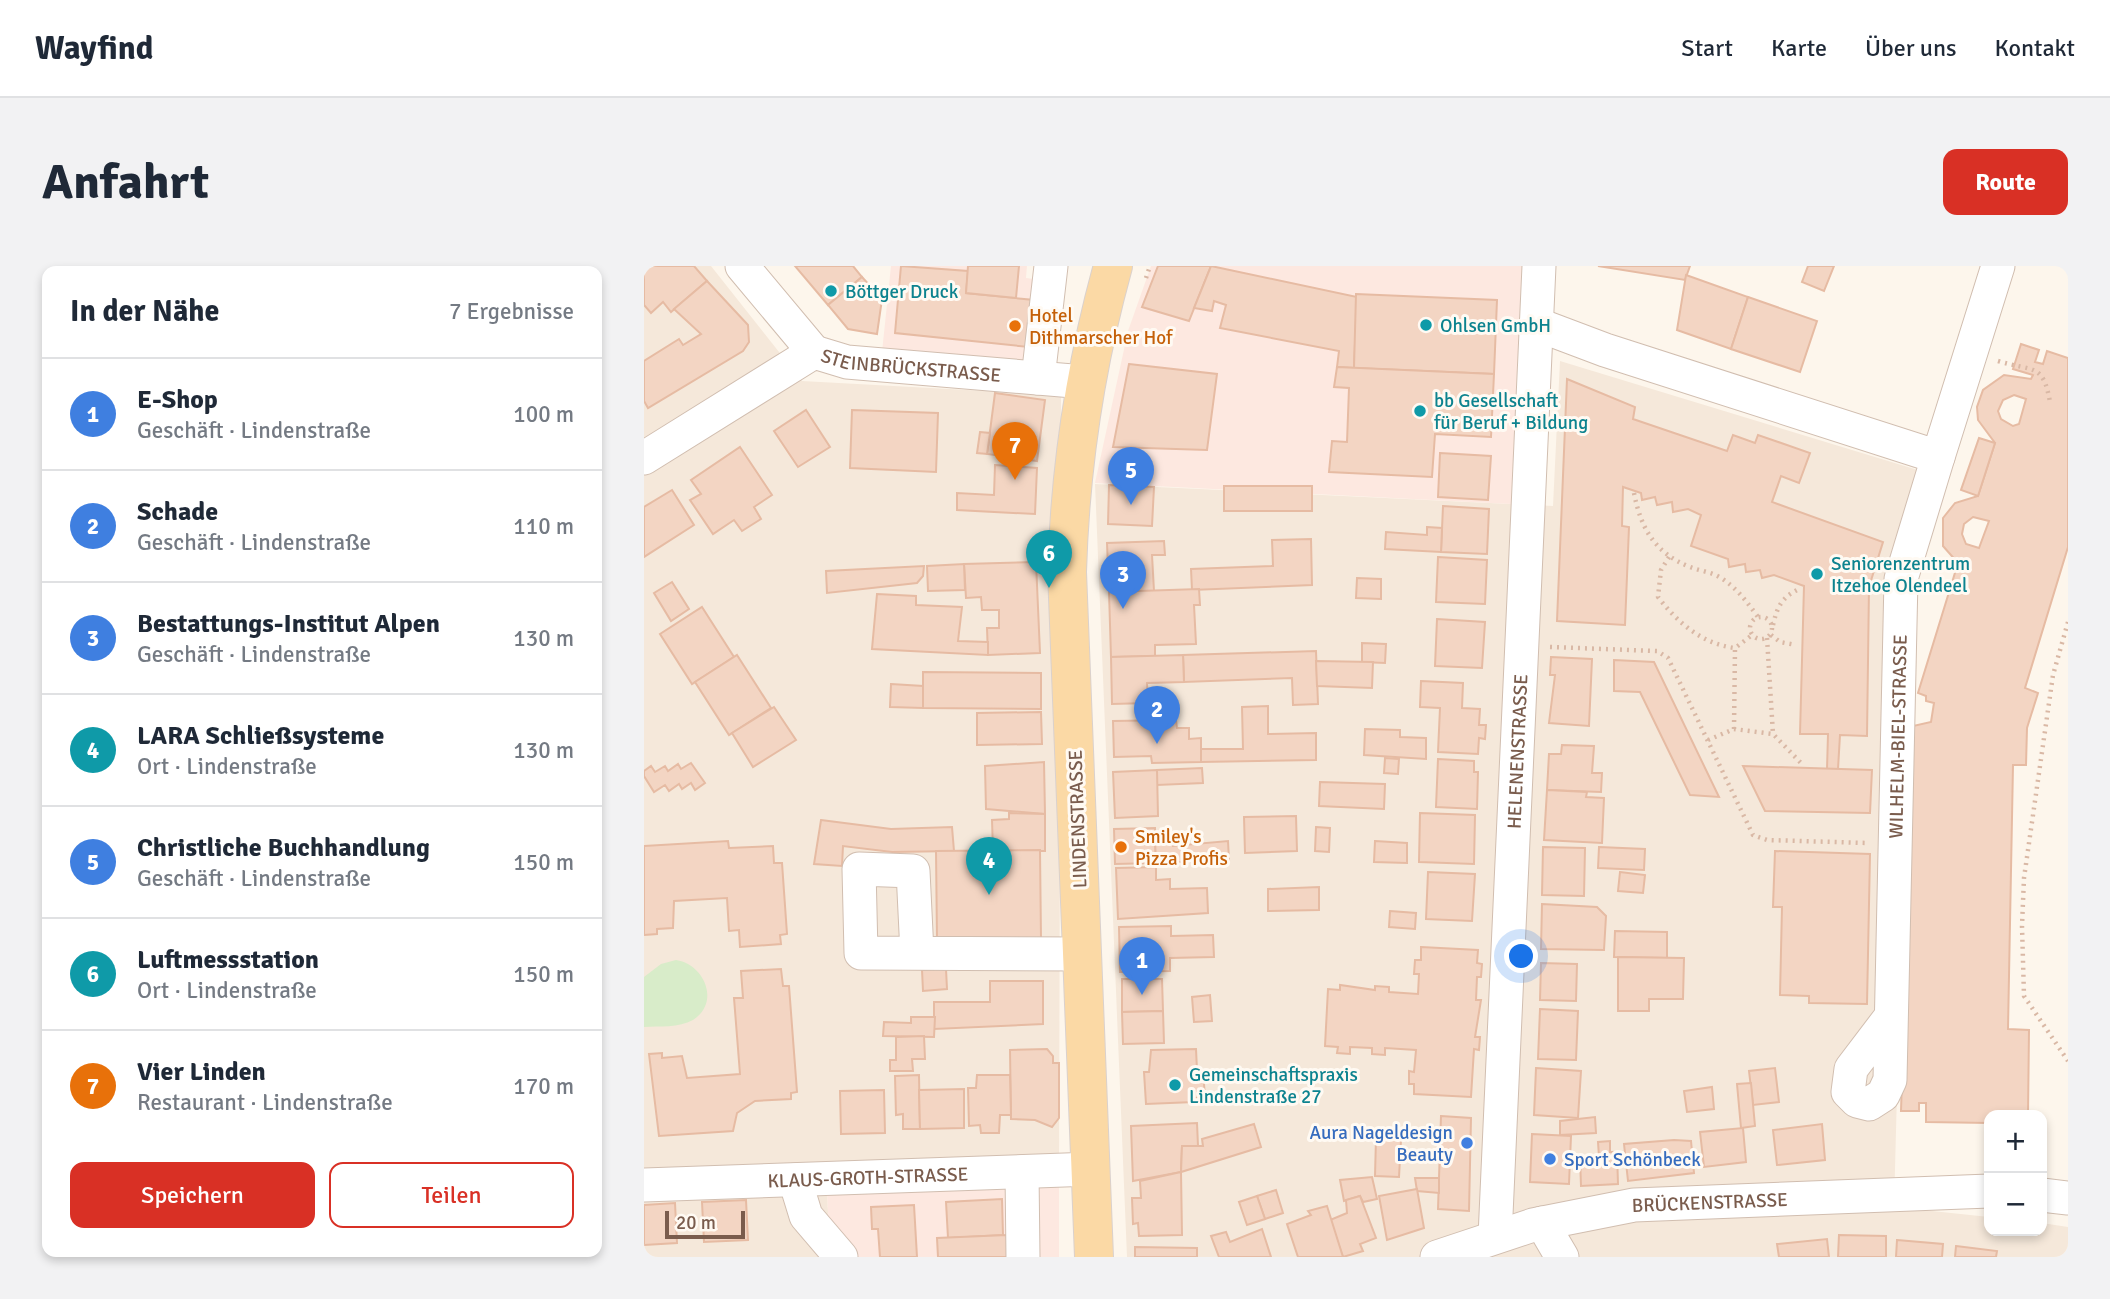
<!DOCTYPE html>
<html lang="de">
<head>
<meta charset="utf-8">
<style>
  body { margin:0; font-family:Signika,sans-serif; background:#f2f2f3; color:#1f2937 }
  .controls { position:absolute; right:21px; bottom:21px; display:grid; overflow:hidden; border-radius:14px; box-shadow:0 4px 10px #0003 }
  .controls button { width:63px; height:63px; display:grid; place-items:center; padding:0; border:0; border-bottom:2px solid #e0e1e3; background:#fff; color:#1f2937; font:35px sans-serif }
  .scale { position:absolute; left:21px; bottom:18px; width:80px; box-sizing:border-box; padding-left:7px; border:4px solid #7a5c4d; border-top:0; font-size:19px; line-height:24px; white-space:nowrap; color:#7a5c4d; -webkit-text-stroke:5px #fffaf3; paint-order:stroke }
  .you { position:absolute; left:878px; top:691px; width:24px; height:24px; margin:-18px; border:5px solid #fff; border-radius:50%; background:#1a73e8; box-shadow:0 0 0 10px #1a73e833 }
  .badge { display:grid; place-items:center; width:46px; height:46px; border-radius:50%; background:#d93025; color:#fff; font-size:23px; font-weight:700 }
  .pin { position:absolute; translate:-50% -58px; filter:drop-shadow(0 2px 4px #0008) }
  .pin::after { content:''; position:absolute; top:37px; width:24px; height:21px; background:inherit; clip-path:polygon(0 0,100% 0,50% 100%) }
  .list { margin:0; padding:0; list-style:none }
  h2 { display:flex; justify-content:space-between; align-items:center; height:91px; margin:0; padding:0 28px; font-size:30px }
  h2 small { font-size:23px; font-weight:400; color:#747a83 }
  .list li { display:grid; grid-template-columns:46px 1fr auto; gap:21px; align-items:center; box-sizing:border-box; height:112px; padding:0 28px; border-top:2px solid #e0e1e3 }
  .list b { display:block; font-size:26px; white-space:nowrap }
  .list p { margin:0; font-size:23px; white-space:nowrap; color:#747a83 }
  .list em { font-size:23px; font-style:normal; color:#747a83 }
  .actions { display:flex; gap:14px; padding:21px 28px }
  .actions a { flex:1; padding:16px 0; border:2px solid #d93025; border-radius:14px; text-align:center; font-size:24px; color:#d93025 }
  .actions .main { background:#d93025; color:#fff }
  .map { position:relative; flex:none; width:1424px; height:991px; overflow:hidden; border-radius:14px }
  header { display:flex; align-items:center; gap:42px; box-sizing:border-box; height:98px; padding:0 35px; background:#fff; border-bottom:2px solid #e0e1e3 }
  header strong { font-size:33px }
  nav { display:flex; gap:38px; margin-inline-start:auto; font-size:24px }
  .intro { display:flex; align-items:center; justify-content:space-between; box-sizing:border-box; height:168px; padding:0 42px }
  h1 { margin:0; font-size:49px }
  .button { padding:18px 32px; border-radius:14px; background:#d93025; color:#fff; font-size:24px; font-weight:700 }
  main { display:flex; gap:42px; padding:0 42px }
  aside { flex:1; background:#fff; border-radius:14px; box-shadow:0 4px 10px #0003 }
  .map>svg:first-child { display:block }
  .residential { fill:#f5e8da }
  .commercial { fill:#fde8e0 }
  .green { fill:#d8ecc9 }
  .building { fill:#f3d5c3; stroke:#e6bba3; stroke-width:2; fill-rule:evenodd }
  .lines { fill:none; stroke-linecap:round; stroke-linejoin:round }
  .minor-casing { stroke:#d1beb0; stroke-width:35 }
  .major-casing { stroke:#dad1cd; stroke-width:40 }
  .path { stroke:#d9b8a5; stroke-width:4.5; stroke-dasharray:2 5; stroke-linecap:butt }
  .minor { stroke:#fff; stroke-width:33 }
  .major { stroke:#fbd9a5; stroke-width:38 }
  .culture-dot { fill:#0f9aa8; stroke:#fffaf3; stroke-width:2.5 }
  .food-dot { fill:#e8710a; stroke:#fffaf3; stroke-width:2.5 }
  .shop-dot { fill:#3f7fe0; stroke:#fffaf3; stroke-width:2.5 }
  .labels { text-anchor:middle; stroke-width:6; stroke-linejoin:round; paint-order:stroke }
  .culture-label { font-size:19px; fill:#0d838f; stroke:#fffaf3; text-anchor:start }
  .food-label { font-size:19px; fill:#c56008; stroke:#fffaf3; text-anchor:start }
  .street-label { font-size:19px; fill:#7a5c4d; stroke:#fffaf3 }
  .shop-label { font-size:19px; fill:#366cbe; stroke:#fffaf3; text-anchor:end }
</style>
</head>
<body>
<header>
<strong>Wayfind</strong>
<nav><a>Start</a><a>Karte</a><a>Über uns</a><a>Kontakt</a></nav>
</header>
<div class="intro"><h1>Anfahrt</h1><a class="button">Route</a></div>
<main>
<aside>
<h2>In der Nähe<small>7 Ergebnisse</small></h2>
<ul class="list">
<li><span class="badge" style="background:#3f7fe0">1</span><div><b>E-Shop</b><p>Geschäft · Lindenstraße</p></div><em>100 m</em></li>
<li><span class="badge" style="background:#3f7fe0">2</span><div><b>Schade</b><p>Geschäft · Lindenstraße</p></div><em>110 m</em></li>
<li><span class="badge" style="background:#3f7fe0">3</span><div><b>Bestattungs-Institut Alpen</b><p>Geschäft · Lindenstraße</p></div><em>130 m</em></li>
<li><span class="badge" style="background:#0f9aa8">4</span><div><b>LARA Schließsysteme</b><p>Ort · Lindenstraße</p></div><em>130 m</em></li>
<li><span class="badge" style="background:#3f7fe0">5</span><div><b>Christliche Buchhandlung</b><p>Geschäft · Lindenstraße</p></div><em>150 m</em></li>
<li><span class="badge" style="background:#0f9aa8">6</span><div><b>Luftmessstation</b><p>Ort · Lindenstraße</p></div><em>150 m</em></li>
<li><span class="badge" style="background:#e8710a">7</span><div><b>Vier Linden</b><p>Restaurant · Lindenstraße</p></div><em>170 m</em></li>
</ul>
<div class="actions"><a class="main">Speichern</a><a>Teilen</a></div>
</aside>
<div class="map">
<svg width="1424" height="991" viewBox="0 0 1424 991">
  <rect width="100%" height="100%" fill="#fdf6ec"/>
  <g class="residential">
    <path d="M0,0H67L158,115L417,129L415,914L183,925L186,991H0Z"/>
    <path d="M916,95L1300,212L1266,335L1250,941L1345,951V965H1398V957L1424,961V991H483L451,218L909,240Z"/>
  </g>
  <g class="commercial">
    <path d="M247,0H383L382,12L397,14L387,101L238,86Z"/>
    <path d="M507,0H878L867,238L451,217L484,65Z"/>
    <path d="M415,914V991H186L183,924Z"/>
  </g>
  <path class="green" d="M32,694C60,698 77,736 49,754C35,762 15,760 0,761V711L17,698Z"/>
  <g class="building">
    <path d="M0,0H50L63,15L27,46L19,36L7,47L0,39Z"/>
    <path d="M151,0H209L218,11L184,39Z"/>
    <path d="M257,0L324,5L322,27L390,34L385,81L251,67Z"/>
    <path d="M324,0H375L372,32L322,27Z"/>
    <path d="M514,0H567L545,55L498,41Z"/>
    <path d="M567,0L713,31L710,102L693,101L695,85L576,62L582,39L570,35L568,45L550,42Z"/>
    <path d="M954,0H1046L1041,14Z"/>
    <path d="M1164,0H1190L1180,25L1158,16Z"/>
    <path d="M1042,9L1104,31L1087,83L1033,64Z"/>
    <path d="M218,11L238,33L233,68L204,63L184,39Z"/>
    <path d="M63,15L104,59L105,76L99,85L4,142L0,135V95L35,73L39,79L57,68L30,43Z"/>
    <path d="M712,28L853,34L850,108L710,102Z"/>
    <path d="M1104,31L1173,55L1156,106L1087,83Z"/>
    <path d="M1377,78L1395,84L1391,96L1399,98L1403,85L1424,92V281L1381,422L1394,427L1383,462L1382,499H1369L1364,763L1385,764L1384,849H1345V857L1282,856V837H1275V845H1257L1269,460L1287,456L1290,437L1282,435V430L1274,427L1314,297L1299,280V252L1311,237L1334,230L1351,177L1334,154L1333,141L1339,124L1360,109L1387,113L1389,109L1369,103ZM1370,129L1382,133L1375,158L1369,160L1357,153L1354,145L1359,134ZM1329,251L1345,255L1335,282L1322,278L1318,268L1320,258Z"/>
    <path d="M485,98L573,108L563,184L469,181Z"/>
    <path d="M693,101L850,108L847,171L791,168L788,211L685,206L688,175L703,176L705,122L690,121Z"/>
    <path d="M923,113L991,141L989,153L1083,185L1089,169L1111,177L1114,169L1166,187L1155,217L1137,210L1128,236L1239,276L1225,321L1223,470L1196,469L1194,503H1183L1184,468H1156L1160,320L1130,309L1118,312L1116,304L1102,306L1101,298L1085,301L1084,293L1047,280L1057,249L1044,243L1029,246L1028,236L1013,239L1011,231L998,234L997,227L979,221L978,260L985,261L981,359L913,355Z"/>
    <path d="M351,127L401,134L393,195L343,188Z"/>
    <path d="M162,144L186,181L154,201L130,165Z"/>
    <path d="M208,144L294,147L292,206L206,202Z"/>
    <path d="M336,166L346,167L343,188L333,187Z"/>
    <path d="M1335,172L1351,177L1334,230L1317,224Z"/>
    <path d="M96,181L128,229L110,241L117,253L98,265L90,254L69,268L46,234L57,228L47,214Z"/>
    <path d="M796,187L847,190L844,234L794,231Z"/>
    <path d="M351,199L393,202L391,248L313,244V227L350,229Z"/>
    <path d="M465,219L510,221L508,260L464,258Z"/>
    <rect x="580" y="220" width="88" height="25"/>
    <path d="M28,224L50,259L0,291V241Z"/>
    <path d="M799,240L845,243L843,288L797,286Z"/>
    <path d="M783,261L798,262L797,286L741,283L742,266L783,269Z"/>
    <path d="M667,273L668,319L548,324L547,303L629,300L628,274Z"/>
    <path d="M520,275L521,289H508L510,325L465,326L463,277Z"/>
    <path d="M794,291L843,294L841,338L792,336Z"/>
    <path d="M392,296L396,387L344,389L343,362H355V344H338L337,331L322,332L320,298Z"/>
    <path d="M320,298L321,324L284,325L283,300Z"/>
    <path d="M280,300L279,310L273,317L183,327L182,305Z"/>
    <path d="M713,312L737,313V333L712,332Z"/>
    <path d="M28,316L45,343L27,355L10,327Z"/>
    <path d="M555,323L556,339H550L552,378L511,379V390L467,391L465,326Z"/>
    <path d="M233,328L272,330V339L318,341L314,375L344,376V389L228,383Z"/>
    <path d="M58,341L90,391L48,418L16,368Z"/>
    <path d="M793,353L841,356L838,402L791,400Z"/>
    <path d="M718,377L742,378L741,397L718,396Z"/>
    <path d="M672,385L674,438L649,439L648,412L540,416L539,389Z"/>
    <path d="M93,389L127,442L85,469L51,416Z"/>
    <path d="M539,389L540,416L503,417L504,437L468,438L467,391Z"/>
    <path d="M907,391L948,393L945,460L905,457L911,409H906Z"/>
    <path d="M970,394L1010,396L1075,531L1046,529L996,426L970,425Z"/>
    <path d="M672,395L729,396L728,422L673,420Z"/>
    <path d="M279,406L397,407V443L279,442Z"/>
    <path d="M777,415L819,417L818,442L836,443L835,459H842L841,473L835,472L834,488L794,486L796,442L776,441Z"/>
    <path d="M247,418L279,420V442L246,441Z"/>
    <path d="M624,440V468L672,467V494L557,496V483H599L598,441Z"/>
    <path d="M130,441L152,474L109,501L88,467Z"/>
    <path d="M397,446L398,478L333,479V447Z"/>
    <path d="M532,454L533,462H545V473L557,472V496L508,497L507,490L470,491L469,455Z"/>
    <path d="M721,463L756,464V471L782,472V493L720,489Z"/>
    <path d="M918,479L950,480L948,507H958L957,526L903,524L905,488H917Z"/>
    <path d="M741,492L755,493L754,508L740,507Z"/>
    <path d="M794,493L830,495V506H834L833,543L792,541Z"/>
    <path d="M400,496L401,548L342,543L341,500Z"/>
    <path d="M47,497L61,517L51,524L47,517L38,523L35,518L25,525L21,519L10,526L0,510V505L7,500L11,506L21,500L24,505L34,498L37,503Z"/>
    <path d="M1099,500L1228,504L1226,547L1121,545Z"/>
    <path d="M558,502L559,517L513,519V504Z"/>
    <path d="M513,504L514,550L471,552L469,506Z"/>
    <path d="M676,516L741,518L740,543L675,540Z"/>
    <path d="M903,524L943,526L942,531L960,532L958,577L900,574Z"/>
    <path d="M365,547L401,548V585H349L348,554L365,553Z"/>
    <path d="M776,547L831,549L830,598L775,596Z"/>
    <path d="M652,550L653,585L601,587L600,551Z"/>
    <path d="M177,554L247,563L308,561L310,585L248,586L199,580L198,600L170,598Z"/>
    <path d="M672,561L686,562L685,586L671,585Z"/>
    <path d="M511,562L512,597L471,598L470,563Z"/>
    <path d="M511,574H528L529,580L584,575L585,594L512,597Z"/>
    <path d="M84,575L85,582L129,580L130,597H138L143,668L136,669L137,678L96,681L95,664L85,665L83,632L30,635L29,662L13,663V668L0,669V580Z"/>
    <path d="M731,575L763,577V597L730,596Z"/>
    <path d="M899,581L941,582L940,630L898,629Z"/>
    <path d="M955,581L1001,583L1000,604L954,602Z"/>
    <path d="M396,584L397,673L293,674L292,585Z"/>
    <path d="M1131,585L1226,588L1223,738L1165,737V730L1136,729L1138,641H1129Z"/>
    <path d="M512,601V614L526,613V623L563,622L564,647L474,653L472,602Z"/>
    <path d="M784,606L831,608L828,655L782,653Z"/>
    <path d="M976,606L1001,609L999,627L974,625Z"/>
    <path d="M675,621V644L624,645V623Z"/>
    <path d="M898,638L953,641L962,650L960,684L897,683Z"/>
    <path d="M746,645L772,647L771,663L745,661Z"/>
    <path d="M527,660V670L569,669L570,691L526,692V705L476,706L475,661Z"/>
    <path d="M971,665L1023,666V692L970,691Z"/>
    <path d="M777,681L834,684L833,697L838,698L837,711H833L832,734H837L831,771H836L835,784L830,783L827,831L770,828V818H765V805L770,806L772,784L741,782V789L728,788V782L706,781V788L693,787L694,781L681,780L684,723L696,724V719L731,724V720L745,721V726L774,728L775,708H770L771,694H777Z"/>
    <path d="M974,691L1040,692L1039,733H1005V745H974Z"/>
    <path d="M897,697L933,698L932,735L896,734Z"/>
    <path d="M137,703L139,720H145L153,826L147,827V833L111,835L93,847L89,865L15,870L5,788L18,787V792L38,790L43,812L96,808L90,732H99L97,705Z"/>
    <path d="M302,703L303,723L279,725L278,704Z"/>
    <path d="M478,713H518L519,745L478,746Z"/>
    <path d="M346,715H399V758L290,763V736H346Z"/>
    <path d="M566,729L568,755L550,756L548,731Z"/>
    <path d="M896,743L934,745L932,794L894,793Z"/>
    <path d="M519,745L520,777L479,778L478,746Z"/>
    <path d="M267,751H291L290,771L239,770L240,756L267,757Z"/>
    <path d="M280,770L281,793H268L269,805H246V794H252V771Z"/>
    <path d="M403,783L409,790V797H415V852L408,861L391,854L367,853L366,784Z"/>
    <path d="M552,783L553,804H559L561,832H550V836L502,838L500,806H505L507,784Z"/>
    <path d="M892,802L937,805L934,852L890,849Z"/>
    <path d="M1131,802L1135,836L1109,839L1105,805Z"/>
    <path d="M275,809L276,863H259V848L252,849L251,810Z"/>
    <path d="M333,809H366L367,849H356L355,867H337L336,859L325,860L324,822H332Z"/>
    <path d="M1107,817L1111,860L1097,862L1093,818Z"/>
    <path d="M1068,821L1070,843L1043,846L1040,825Z"/>
    <path d="M320,823V862L276,863L275,824Z"/>
    <path d="M240,824L241,867L197,868L196,825Z"/>
    <path d="M797,850L827,852L825,945L794,943Z"/>
    <path d="M951,851L952,867L916,869V855Z"/>
    <path d="M553,857L554,880H538L537,906L489,915L487,860Z"/>
    <path d="M610,858L617,881L537,906L538,880H559L558,873Z"/>
    <path d="M1178,858L1181,894L1133,899L1129,864Z"/>
    <path d="M1099,862L1102,896L1060,901L1056,866Z"/>
    <path d="M888,868L927,870L925,918L886,916Z"/>
    <path d="M732,872L757,874L755,911L731,910Z"/>
    <path d="M1030,874L1047,875L1050,907L984,915L980,878Z"/>
    <path d="M966,875V886H973L974,918L937,920L936,891H955L954,876Z"/>
    <path d="M537,906L538,969L495,970L494,957L489,958L488,932H497L496,915Z"/>
    <path d="M728,911L733,933L719,936L716,930L700,935L696,914Z"/>
    <path d="M771,912H795V927L773,925Z"/>
    <path d="M773,923L780,962L743,974L735,930Z"/>
    <path d="M632,924L639,947L621,953L613,930Z"/>
    <path d="M613,930L621,953L603,959L595,936Z"/>
    <path d="M716,930L732,972L716,978L719,985L699,991L686,954L703,947L702,934Z"/>
    <path d="M358,933L359,969L304,972L302,936Z"/>
    <path d="M102,934L104,974L60,976L58,936Z"/>
    <path d="M31,937L33,977L0,979V939Z"/>
    <path d="M270,939L273,991H236L234,963H228L227,941Z"/>
    <path d="M683,940L699,991H654L643,958L667,949L664,945Z"/>
    <path d="M618,963L627,991H575L567,970L582,966L586,976Z"/>
    <path d="M363,969L364,991H294L293,972Z"/>
    <path d="M1195,969L1242,970V991H1194Z"/>
    <path d="M1183,973L1185,991H1135L1133,978Z"/>
    <path d="M1253,974L1299,978L1298,991H1252Z"/>
    <path d="M1312,980L1353,985L1352,991H1311Z"/>
    <path d="M491,981L553,982V991H491Z"/>
  </g>
  <g class="lines">
    <defs>
      <g id="minor">
        <path d="M98,0L170,86"/>
        <path d="M892,58L961,84L1294,191L1354,0"/>
        <path d="M394,112L407,0"/>
        <path id="s1" d="M0,192L170,86L203,96L441,116"/>
        <path d="M273,687L269,605L215,603L217,687L439,688"/>
        <path id="s2" d="M1245,753L1207,803L1204,826L1213,835L1225,838L1239,829L1246,814L1257,313L1294,191"/>
        <path d="M378,906L379,991"/>
        <path d="M151,914L162,950L197,991"/>
        <path id="s3" d="M0,919L448,903"/>
        <path d="M1398,929L1424,932"/>
        <path d="M898,957L918,991"/>
        <path id="s4" d="M851,971L895,0"/>
        <path id="s5" d="M793,991L889,959L990,939L1345,925"/>
      </g>
      <path id="major" d="M450,991L423,306C426,202 441,101 469,0"/>
    </defs>
    <use href="#minor" class="minor-casing"/>
    <use href="#major" class="major-casing"/>
    <g class="path">
      <path d="M502,12L506,0"/>
      <path d="M1354,95C1389,106 1399,96 1406,136"/>
      <path d="M990,227C997,263 1011,287 1046,301C1056,305 1068,306 1077,312C1093,322 1103,336 1114,351"/>
      <path d="M1025,291L1017,304L1014,331C1033,356 1058,378 1091,382"/>
      <circle cx="1117" cy="362" r="11"/>
      <path d="M1424,356L1409,409L1380,612L1378,660L1380,730L1424,795"/>
      <path d="M1129,359C1133,341 1138,331 1155,323"/>
      <path d="M1127,369L1136,376L1152,379"/>
      <path d="M1123,372L1129,468"/>
      <path d="M906,381L1013,385L1024,392L1109,569L1123,574L1224,577"/>
      <path d="M1090,463L1091,382L1108,369"/>
      <path d="M1064,474L1090,463L1129,468L1157,497"/>
    </g>
    <use href="#minor" class="minor"/>
    <use href="#major" class="major"/>
  </g>
  <g class="culture-dot">
    <circle cx="187" cy="25" r="7"/>
    <circle cx="782" cy="59" r="7"/>
    <circle cx="776" cy="145" r="7"/>
    <circle cx="1173" cy="308" r="7"/>
    <circle cx="531" cy="819" r="7"/>
  </g>
  <g class="food-dot">
    <circle cx="371" cy="60" r="7"/>
    <circle cx="477" cy="581" r="7"/>
  </g>
  <g class="shop-dot">
    <circle cx="823" cy="877" r="7"/>
    <circle cx="906" cy="893" r="7"/>
  </g>
  <g class="labels">
    <g class="culture-label">
      <text x="201" y="32">Böttger Druck</text>
      <text x="796" y="66">Ohlsen GmbH</text>
      <text x="790" y="141">bb Gesellschaft<tspan x="790" dy="22">für Beruf + Bildung</tspan></text>
      <text x="1187" y="304">Seniorenzentrum<tspan x="1187" dy="22">Itzehoe Olendeel</tspan></text>
      <text x="545" y="815">Gemeinschaftspraxis<tspan x="545" dy="22">Lindenstraße 27</tspan></text>
    </g>
    <g class="food-label">
      <text x="385" y="56">Hotel<tspan x="385" dy="22">Dithmarscher Hof</tspan></text>
      <text x="491" y="577">Smiley's<tspan x="491" dy="22">Pizza Profis</tspan></text>
    </g>
    <g class="street-label">
      <text dy="7" stroke="none"><textPath href="#s1" startOffset="299">STEINBRÜCKSTRASSE</textPath></text>
      <text dy="7" stroke="none"><textPath href="#s2" startOffset="488">WILHELM-BIEL-STRASSE</textPath></text>
      <text dy="7" stroke="none"><textPath href="#s4" startOffset="486">HELENENSTRASSE</textPath></text>
      <text transform="translate(433 553) rotate(-92)" y="7">LINDENSTRASSE</text>
      <text dy="7" stroke="none"><textPath href="#s3" startOffset="224">KLAUS-GROTH-STRASSE</textPath></text>
      <text dy="7" stroke="none"><textPath href="#s5" startOffset="280">BRÜCKENSTRASSE</textPath></text>
    </g>
    <g class="shop-label">
      <text x="809" y="873">Aura Nageldesign<tspan x="809" dy="22">Beauty</tspan></text>
      <text x="920" y="900" text-anchor="start">Sport Schönbeck</text>
    </g>
  </g>
</svg>
<div class="controls">
<button>+</button>
<button>−</button>
</div>
<div class="scale">20 m</div>
<div class="you"></div>
<div class="pin badge" style="left:498px;top:729px;background:#3f7fe0">1</div>
<div class="pin badge" style="left:513px;top:478px;background:#3f7fe0">2</div>
<div class="pin badge" style="left:479px;top:343px;background:#3f7fe0">3</div>
<div class="pin badge" style="left:345px;top:629px;background:#0f9aa8">4</div>
<div class="pin badge" style="left:487px;top:239px;background:#3f7fe0">5</div>
<div class="pin badge" style="left:405px;top:322px;background:#0f9aa8">6</div>
<div class="pin badge" style="left:371px;top:214px;background:#e8710a">7</div>
</div>
</main>
</body>
</html>
